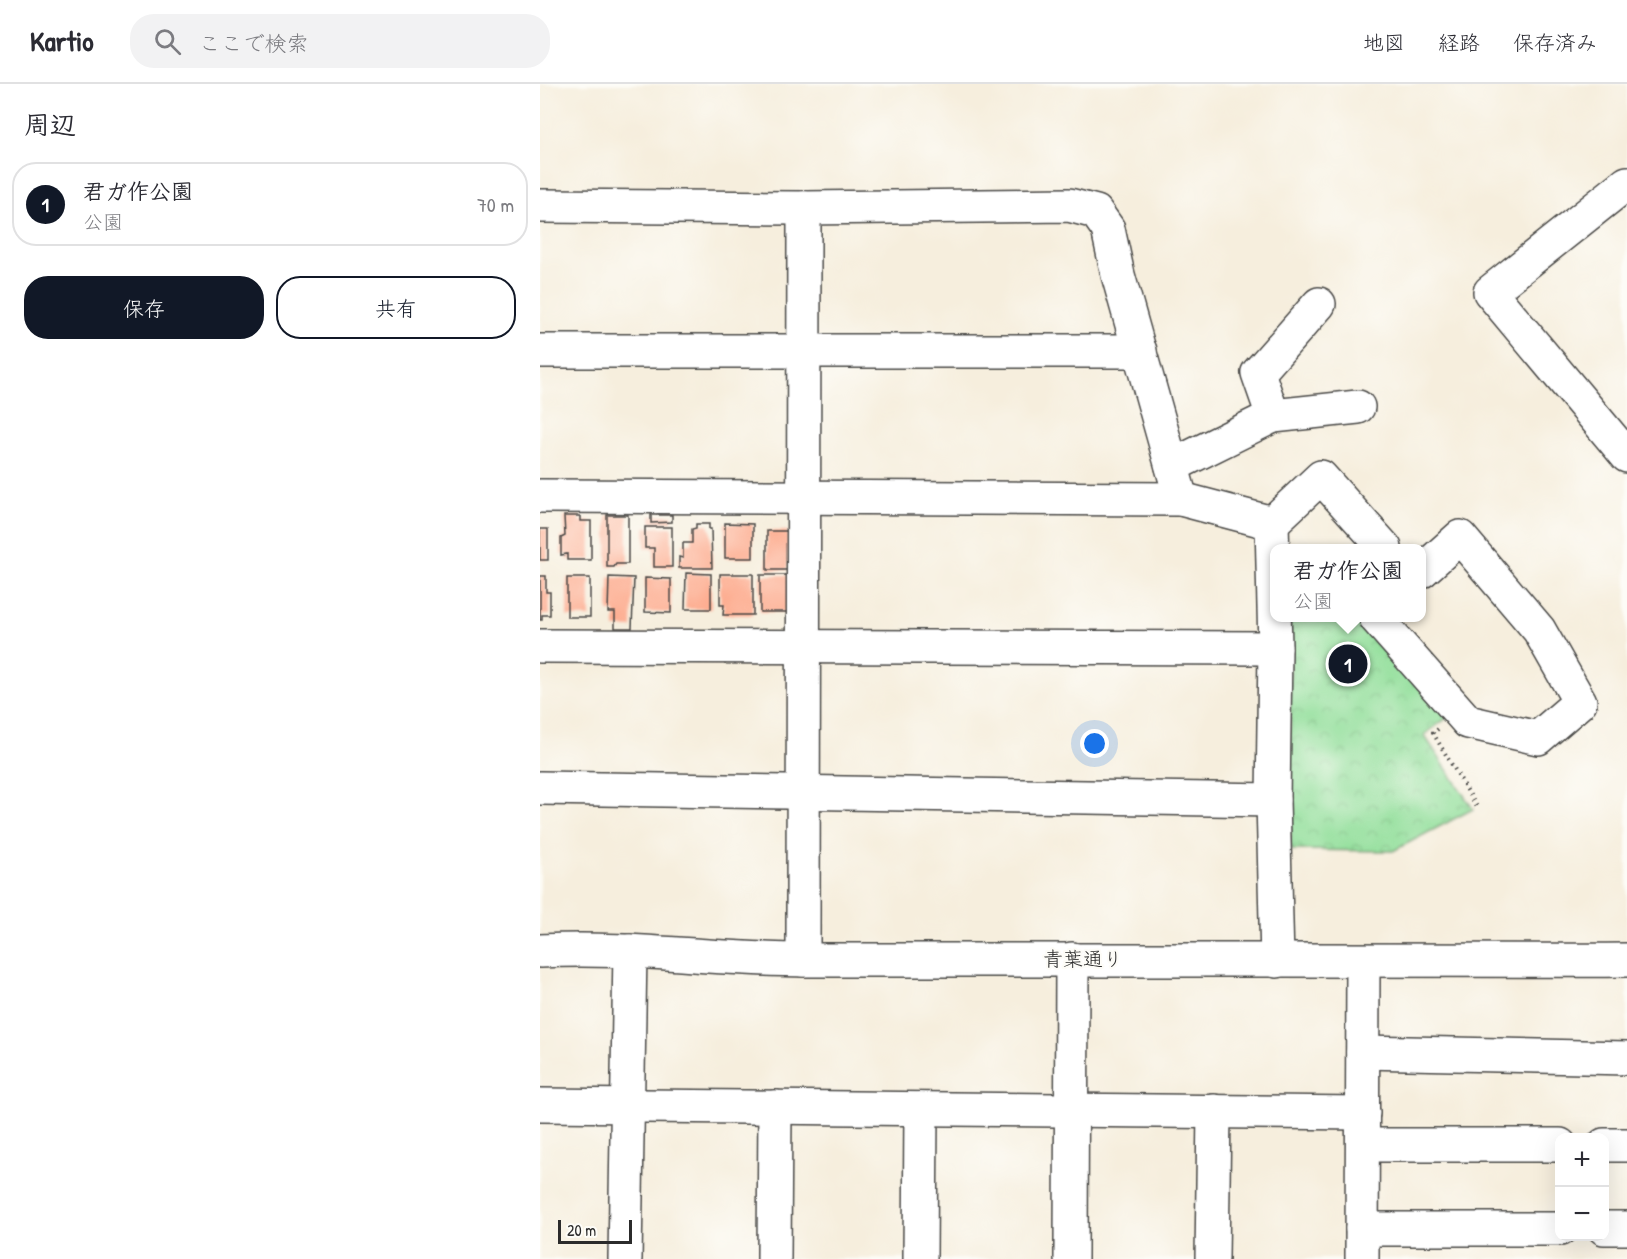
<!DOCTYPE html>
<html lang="ja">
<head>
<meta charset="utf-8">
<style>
  body { margin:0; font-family:"Patrick Hand","Klee One",sans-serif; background:#f2f2f3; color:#2b2b33 }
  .controls { position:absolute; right:18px; bottom:18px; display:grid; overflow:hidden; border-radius:12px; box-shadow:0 6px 24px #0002 }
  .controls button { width:54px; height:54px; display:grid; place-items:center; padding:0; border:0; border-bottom:2px solid #e1e1e2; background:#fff; color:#2b2b33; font:30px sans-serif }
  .scale { position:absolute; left:18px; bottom:15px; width:74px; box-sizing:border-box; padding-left:6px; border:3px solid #2b2b2b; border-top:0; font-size:16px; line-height:21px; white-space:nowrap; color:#2b2b2b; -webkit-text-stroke:4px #fdfcf7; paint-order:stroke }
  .you { position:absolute; left:555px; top:660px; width:21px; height:21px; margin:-15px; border:4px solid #fff; border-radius:50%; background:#1a73e8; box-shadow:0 0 0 9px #1a73e833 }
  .badge { display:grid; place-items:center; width:39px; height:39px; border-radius:50%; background:#111827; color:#fff; font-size:20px; font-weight:700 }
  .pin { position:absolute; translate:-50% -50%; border:3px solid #fff; box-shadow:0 2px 6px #0006 }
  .popup { position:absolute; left:730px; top:460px; width:156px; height:78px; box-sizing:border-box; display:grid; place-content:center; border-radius:12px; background:#fff; filter:drop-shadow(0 2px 4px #0005); font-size:20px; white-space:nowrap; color:#7c7c81 }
  .popup b { font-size:22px; color:#2b2b33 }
  .popup::after { content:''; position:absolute; left:50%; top:100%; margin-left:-12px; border:12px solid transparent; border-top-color:#fff }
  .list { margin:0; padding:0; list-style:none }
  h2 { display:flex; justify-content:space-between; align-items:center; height:78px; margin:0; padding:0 24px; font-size:26px }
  h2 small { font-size:20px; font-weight:400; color:#7c7c81 }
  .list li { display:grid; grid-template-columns:39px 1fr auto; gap:18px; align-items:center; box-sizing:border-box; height:84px; margin:0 12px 12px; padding:0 12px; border:2px solid #e1e1e2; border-radius:24px }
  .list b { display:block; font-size:22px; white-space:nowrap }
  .list p { margin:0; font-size:20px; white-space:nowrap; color:#7c7c81 }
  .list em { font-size:20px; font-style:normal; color:#7c7c81 }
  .actions { display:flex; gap:12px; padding:18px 24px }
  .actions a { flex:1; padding:14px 0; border:2px solid #111827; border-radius:24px; text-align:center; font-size:21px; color:#111827 }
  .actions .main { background:#111827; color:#fff }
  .icon { flex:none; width:33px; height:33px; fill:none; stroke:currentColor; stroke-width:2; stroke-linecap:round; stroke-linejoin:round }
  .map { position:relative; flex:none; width:1087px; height:1175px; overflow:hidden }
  header { display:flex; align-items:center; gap:36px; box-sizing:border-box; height:84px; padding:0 30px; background:#fff; border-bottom:2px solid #e1e1e2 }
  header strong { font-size:28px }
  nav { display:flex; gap:33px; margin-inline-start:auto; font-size:21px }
  .search { width:420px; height:54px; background:#f2f2f3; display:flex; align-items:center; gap:15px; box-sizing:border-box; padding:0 21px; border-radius:24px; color:#7c7c81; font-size:22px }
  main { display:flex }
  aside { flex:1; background:#fff }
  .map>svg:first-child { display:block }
  .park { fill:url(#park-crowns); stroke:#5f8563; stroke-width:1.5 }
  .building { fill:#fdad91 }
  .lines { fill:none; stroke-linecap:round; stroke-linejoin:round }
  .minor-casing { stroke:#494846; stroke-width:36 }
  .path { stroke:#494846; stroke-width:4; stroke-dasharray:1.5 4.5; stroke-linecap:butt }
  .minor { stroke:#fff; stroke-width:33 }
  .labels { text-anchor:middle; stroke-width:4.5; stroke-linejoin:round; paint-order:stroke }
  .street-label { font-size:20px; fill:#2b2b2b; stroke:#fdfcf7 }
</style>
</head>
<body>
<header>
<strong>Kartio</strong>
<div class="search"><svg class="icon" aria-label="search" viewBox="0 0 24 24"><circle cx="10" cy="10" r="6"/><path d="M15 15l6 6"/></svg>ここで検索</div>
<nav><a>地図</a><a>経路</a><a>保存済み</a></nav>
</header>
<main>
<aside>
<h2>周辺<small></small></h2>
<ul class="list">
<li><span class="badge">1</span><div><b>君ガ作公園</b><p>公園</p></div><em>70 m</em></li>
</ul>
<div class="actions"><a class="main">保存</a><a>共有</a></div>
</aside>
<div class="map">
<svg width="1087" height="1175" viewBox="0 0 1087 1175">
  <defs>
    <pattern id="park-crowns" width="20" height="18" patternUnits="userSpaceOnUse" patternTransform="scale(1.5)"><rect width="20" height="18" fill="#93df9b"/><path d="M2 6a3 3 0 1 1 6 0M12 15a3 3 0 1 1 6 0" fill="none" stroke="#7fc086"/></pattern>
  </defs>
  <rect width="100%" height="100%" fill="#fdfcf7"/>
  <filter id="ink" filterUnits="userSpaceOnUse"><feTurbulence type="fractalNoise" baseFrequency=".0167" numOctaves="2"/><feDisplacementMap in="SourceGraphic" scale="12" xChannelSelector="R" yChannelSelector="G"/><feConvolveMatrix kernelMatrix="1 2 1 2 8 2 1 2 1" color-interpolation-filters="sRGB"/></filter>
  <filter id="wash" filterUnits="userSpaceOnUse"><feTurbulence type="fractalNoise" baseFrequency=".008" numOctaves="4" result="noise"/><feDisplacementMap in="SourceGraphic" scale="24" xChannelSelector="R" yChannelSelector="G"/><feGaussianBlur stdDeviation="1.35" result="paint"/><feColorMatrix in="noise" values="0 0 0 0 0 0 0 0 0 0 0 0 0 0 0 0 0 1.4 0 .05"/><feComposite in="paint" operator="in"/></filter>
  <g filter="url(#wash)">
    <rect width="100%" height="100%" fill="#f6eedd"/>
    <path class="park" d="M750,534H828L908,633L884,651L933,725L853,767L751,766Z"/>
    <g id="blocks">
      <g class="building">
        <path d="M67,431H88V480H76L74,483H67Z"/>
        <path d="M111,431H132V438L111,439Z"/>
        <path d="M24,432H40V437H51V476H27V470L21,471V454L25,452Z"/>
        <path d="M185,439L213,440V474H185Z"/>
        <path d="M156,440H169V445H171L172,484H139V473L143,474V459H152V445L156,444Z"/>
        <path d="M105,443H132V483H114V464H105Z"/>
        <rect x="0" y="445" width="8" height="31"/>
        <rect x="227" y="447" width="21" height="39"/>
        <path d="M146,489L171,490V525H145Z"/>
        <path d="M180,490H213V531H183L184,521H180Z"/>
        <rect x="220" y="491" width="32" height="37"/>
        <path d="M0,492H6V508H10V531H2V536H0Z"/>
        <path d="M69,493L94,494L92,544H75V528H68Z"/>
        <rect x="27" y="494" width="23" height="39"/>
        <path d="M105,494L131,495V529L105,528Z"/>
      </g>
    </g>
  </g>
  <g filter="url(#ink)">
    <use href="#blocks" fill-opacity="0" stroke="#494846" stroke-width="1.5"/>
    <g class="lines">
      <defs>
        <g id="minor">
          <path d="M1087,99L950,208L1087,372"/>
          <path d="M0,122L264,124L529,121L556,128L568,145L578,191L641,415"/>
          <path d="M0,267H600"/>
          <path d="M733,332L818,323"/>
          <path d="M632,382L733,332L718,289L779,220"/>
          <path d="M0,412L641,415L732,439L735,564L733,716L737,877"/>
          <path d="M732,439L781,393L845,464"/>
          <path d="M836,534L928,638L998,654L1040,618L999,546L920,453L882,487"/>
          <path d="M0,562L735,564"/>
          <path d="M0,704L733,716"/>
          <path d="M0,867C89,862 178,876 267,876C541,876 814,878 1087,876"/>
          <path d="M263,876L264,124"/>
          <path d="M823,968L1087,974"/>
          <path d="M0,1021L823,1029"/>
          <path d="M823,1061H1020"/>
          <path d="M1064,1061H1087"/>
          <path d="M1064,1144H1087"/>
          <path d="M822,1145H1020"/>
          <path d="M85,1175L90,867"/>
          <path d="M234,1175L235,1023"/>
          <path d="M380,1175L381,1025"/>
          <path d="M531,1175L532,875"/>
          <path d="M672,1175L674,1027"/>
          <path d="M822,1175L823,878"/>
        </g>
      </defs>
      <use href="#minor" class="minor-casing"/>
      <path class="path" d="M898,645L893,649L937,723"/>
      <use href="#minor" class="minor"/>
    </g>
  </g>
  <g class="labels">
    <g class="street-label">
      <text x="543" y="882">青葉通り</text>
    </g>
  </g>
</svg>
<div class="controls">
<button>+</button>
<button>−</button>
</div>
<div class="scale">20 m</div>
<div class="you"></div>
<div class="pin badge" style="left:808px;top:580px">1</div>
<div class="popup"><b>君ガ作公園</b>公園</div>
</div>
</main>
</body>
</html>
